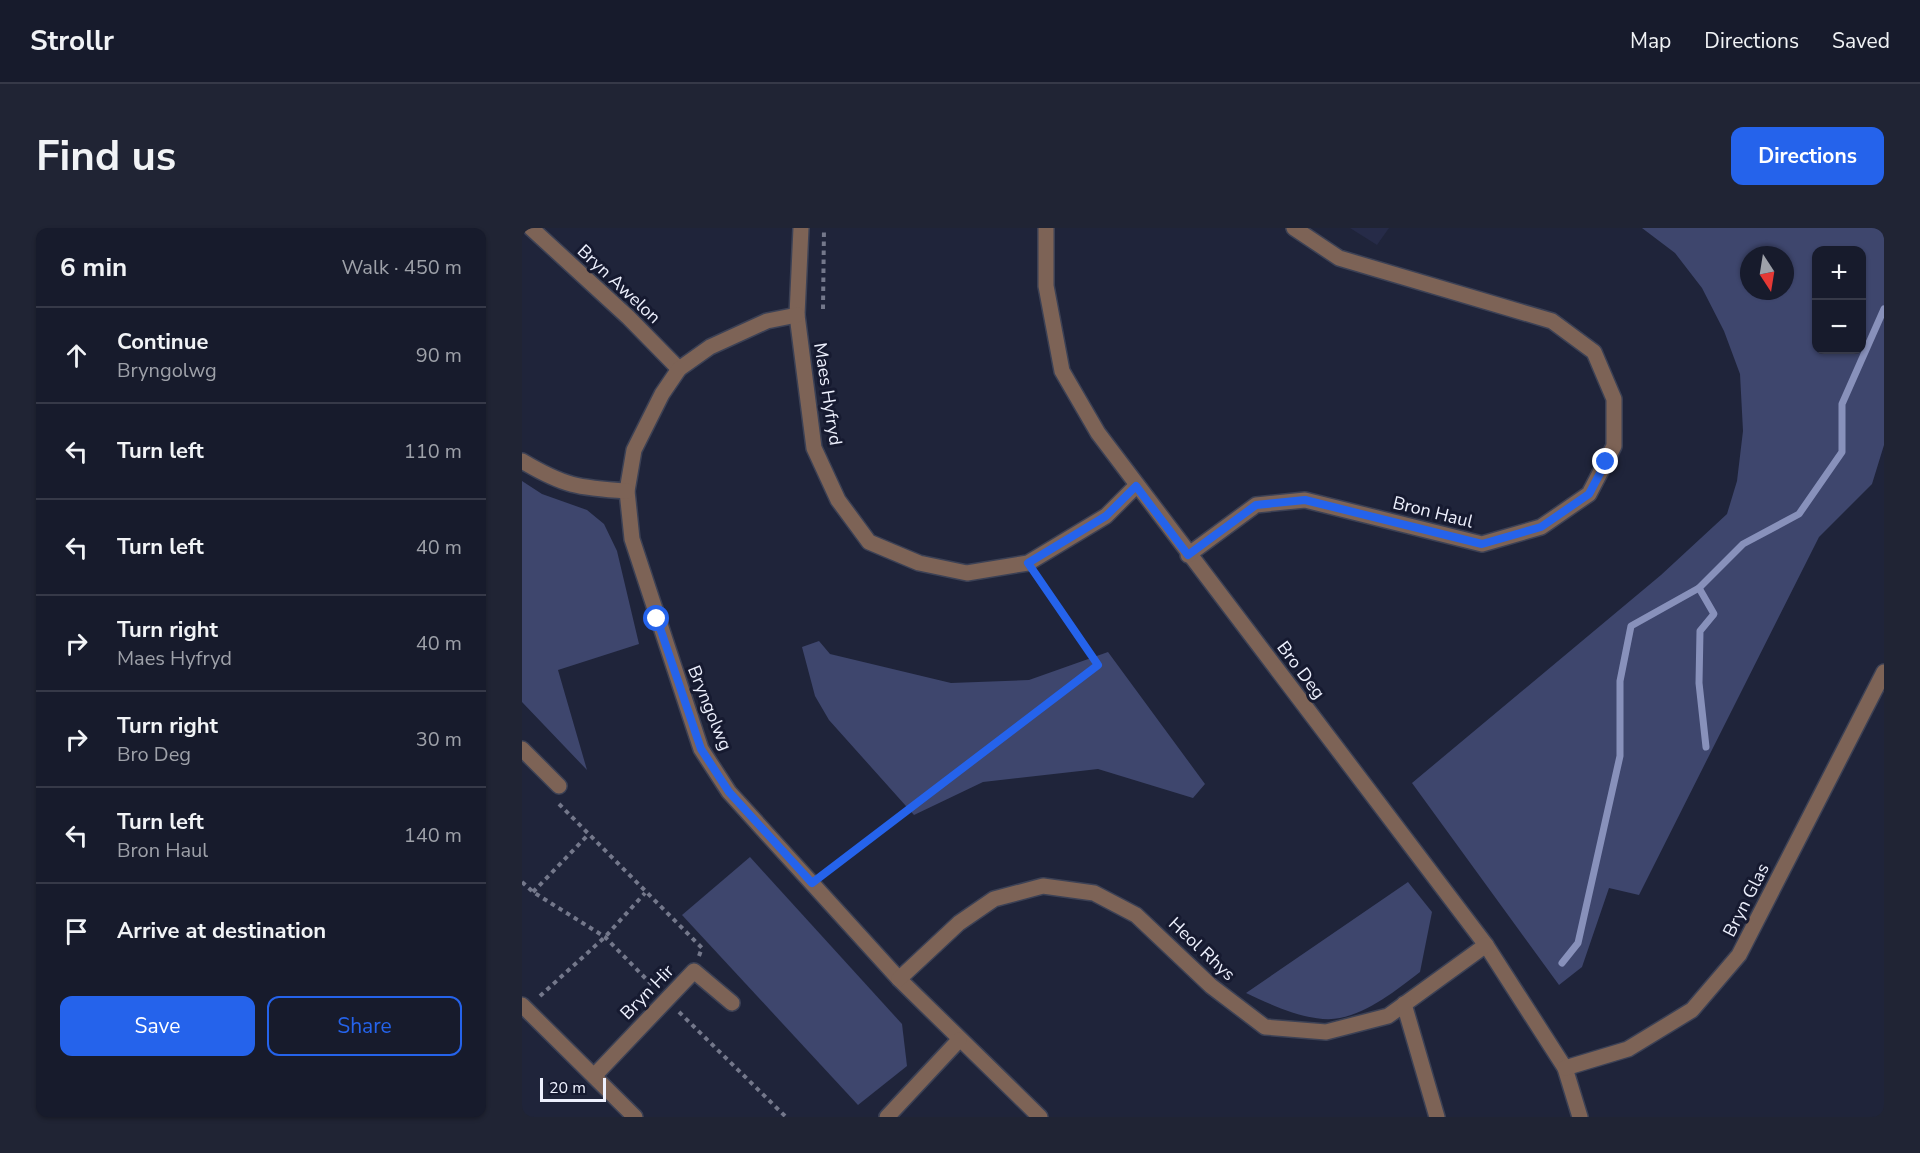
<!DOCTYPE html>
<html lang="en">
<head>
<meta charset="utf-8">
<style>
  body { margin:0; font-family:"Nunito Sans",sans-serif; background:#202434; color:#f1f3f6 }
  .controls { position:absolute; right:18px; top:18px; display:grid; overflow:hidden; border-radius:12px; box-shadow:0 2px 4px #0004 }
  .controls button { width:54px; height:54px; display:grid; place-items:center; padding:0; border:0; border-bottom:2px solid #363948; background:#171b2c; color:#f1f3f6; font:30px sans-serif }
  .compass { position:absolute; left:1218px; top:18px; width:54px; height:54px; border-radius:50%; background:#171b2c; box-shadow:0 2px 4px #0004; rotate:168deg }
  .scale { position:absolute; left:18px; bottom:15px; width:66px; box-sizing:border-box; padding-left:6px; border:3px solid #edf0fd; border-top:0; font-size:16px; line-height:21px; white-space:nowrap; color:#edf0fd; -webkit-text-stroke:4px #161a30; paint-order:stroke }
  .stop { position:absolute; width:18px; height:18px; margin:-14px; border:4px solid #2563eb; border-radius:50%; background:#fff }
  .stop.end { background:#2563eb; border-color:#fff; box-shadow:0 2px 6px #0008 }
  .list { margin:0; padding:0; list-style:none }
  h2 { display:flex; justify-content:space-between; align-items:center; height:78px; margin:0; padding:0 24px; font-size:26px }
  h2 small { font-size:20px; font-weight:400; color:#9ea1a9 }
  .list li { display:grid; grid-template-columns:39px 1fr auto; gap:18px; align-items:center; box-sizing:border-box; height:96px; padding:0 24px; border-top:2px solid #363948 }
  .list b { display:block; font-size:22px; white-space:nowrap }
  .list p { margin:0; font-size:20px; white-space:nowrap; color:#9ea1a9 }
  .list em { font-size:20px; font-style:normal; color:#9ea1a9 }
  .actions { display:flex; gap:12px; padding:18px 24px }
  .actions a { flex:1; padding:14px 0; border:2px solid #2563eb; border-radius:12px; text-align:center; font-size:21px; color:#2563eb }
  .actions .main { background:#2563eb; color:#fff }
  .icon { flex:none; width:33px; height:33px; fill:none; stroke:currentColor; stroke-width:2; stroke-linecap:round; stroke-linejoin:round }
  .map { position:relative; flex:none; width:1362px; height:889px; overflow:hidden; border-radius:12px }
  header { display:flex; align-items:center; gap:36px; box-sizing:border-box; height:84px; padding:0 30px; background:#171b2c; border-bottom:2px solid #363948 }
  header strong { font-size:28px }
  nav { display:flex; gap:33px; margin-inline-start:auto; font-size:21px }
  .intro { display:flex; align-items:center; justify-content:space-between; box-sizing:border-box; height:144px; padding:0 36px }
  h1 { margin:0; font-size:42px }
  .button { padding:15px 27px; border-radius:12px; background:#2563eb; color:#fff; font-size:21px; font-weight:700 }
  main { display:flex; gap:36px; padding:0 36px }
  aside { flex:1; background:#171b2c; border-radius:12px; box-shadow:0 2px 4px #0004 }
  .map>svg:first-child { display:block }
  .built { fill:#262b48 }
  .green { fill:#3e466d; fill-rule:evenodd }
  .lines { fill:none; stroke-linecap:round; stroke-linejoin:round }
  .stream { stroke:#8891bb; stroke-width:7 }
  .minor-casing { stroke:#3c4155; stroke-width:18 }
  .path { stroke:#74788b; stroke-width:4; stroke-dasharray:4.5 4.5; stroke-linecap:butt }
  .minor { stroke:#7d6356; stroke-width:15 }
  .route { stroke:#2563eb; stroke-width:8 }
  .labels { text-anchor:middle; stroke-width:6; stroke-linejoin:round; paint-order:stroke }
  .street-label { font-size:18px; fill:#edf0fd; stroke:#161a30 }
</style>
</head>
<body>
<header>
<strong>Strollr</strong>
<nav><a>Map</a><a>Directions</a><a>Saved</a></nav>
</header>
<div class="intro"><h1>Find us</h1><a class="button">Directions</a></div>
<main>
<aside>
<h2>6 min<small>Walk · 450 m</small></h2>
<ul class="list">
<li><svg class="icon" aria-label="ahead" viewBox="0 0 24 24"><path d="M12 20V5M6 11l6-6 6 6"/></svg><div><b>Continue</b><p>Bryngolwg</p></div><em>90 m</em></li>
<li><svg class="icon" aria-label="left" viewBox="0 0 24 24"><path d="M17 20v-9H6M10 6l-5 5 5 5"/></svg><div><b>Turn left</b></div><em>110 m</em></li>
<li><svg class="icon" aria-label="left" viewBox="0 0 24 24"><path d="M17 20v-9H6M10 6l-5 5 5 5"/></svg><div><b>Turn left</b></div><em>40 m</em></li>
<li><svg class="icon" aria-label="right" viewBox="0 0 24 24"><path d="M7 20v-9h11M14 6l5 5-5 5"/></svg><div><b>Turn right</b><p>Maes Hyfryd</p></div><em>40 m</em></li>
<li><svg class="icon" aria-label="right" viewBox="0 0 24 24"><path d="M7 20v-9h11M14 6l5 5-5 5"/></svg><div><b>Turn right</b><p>Bro Deg</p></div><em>30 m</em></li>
<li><svg class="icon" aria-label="left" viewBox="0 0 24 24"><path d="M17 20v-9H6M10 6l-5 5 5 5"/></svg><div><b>Turn left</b><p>Bron Haul</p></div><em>140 m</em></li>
<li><svg class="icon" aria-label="arrive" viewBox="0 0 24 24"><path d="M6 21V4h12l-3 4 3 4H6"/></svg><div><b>Arrive at destination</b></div></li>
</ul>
<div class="actions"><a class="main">Save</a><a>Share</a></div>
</aside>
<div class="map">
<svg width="1362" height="889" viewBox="0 0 1362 889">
  <rect width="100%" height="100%" fill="#1f243a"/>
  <path class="built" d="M828,0H867L855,17Z"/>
  <g class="green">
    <path d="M1120,0H1362V217L1350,256L1297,309L1117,667L1087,660L1060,739L1037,757L890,555L1139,347L1205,286L1215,253L1221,203L1218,146L1202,103L1180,60L1153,25ZM1294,22H1340V122H1294ZM1227,27H1263V63H1227Z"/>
    <path d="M0,253L20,266L65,282L82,296L95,323L117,416L36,442L65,542L0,474Z"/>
    <path d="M297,413L308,426L429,455L507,452L586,424L683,556L671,570L576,541L461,554L392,587L307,492L293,468L280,419Z"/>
    <path d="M228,629L380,796L385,838L336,877L160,687Z"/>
    <path d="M886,654L910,684L898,744C874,762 848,784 818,790C790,796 749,777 724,765Z"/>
  </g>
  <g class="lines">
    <g class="stream">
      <path d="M1177,360L1192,386L1178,403L1177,455L1184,519"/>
      <path d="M1040,735L1056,715L1098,528V453L1109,398L1177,360L1221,316L1277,286L1320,224V176L1362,81"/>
    </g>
    <defs>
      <g id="minor">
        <path d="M9,0L106,89L157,141"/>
        <path d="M279,0L275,87L292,220L316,272L347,314L397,335L445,345L506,335L584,288L614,258"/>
        <path d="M524,0V58L540,143L576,205L964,717L1043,840L1058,889"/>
        <path d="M275,87L245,93L188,119L157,141L140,166L112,222L105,263L110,311L179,521L207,564L377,751L518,889"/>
        <path d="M0,233C42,258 56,260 105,263"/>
        <path d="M666,327L734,277L783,272L960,316L1019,299L1067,266L1092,218V171L1072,124L1030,93L817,30L772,0"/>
        <path d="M0,521L37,558"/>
        <path d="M377,751L437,695L472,671L521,658L572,665L614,687L689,758L743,799L804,804L866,788L964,717"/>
        <path d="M882,776L915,889"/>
        <path d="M0,777L113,889"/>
        <path d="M1043,840L1106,821L1170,782L1217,727L1362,444"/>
        <path d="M72,848L172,743L210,775"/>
        <path d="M365,889L437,812"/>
      </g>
    </defs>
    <use href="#minor" class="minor-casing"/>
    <g class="path">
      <path d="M301,81L302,0"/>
      <path d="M37,576L180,720L177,728"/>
      <path d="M303,645L576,437L515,348"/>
      <path d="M0,654L11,664L83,709L132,759"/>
      <path d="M11,664L66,607"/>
      <path d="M18,768L83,709L123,665"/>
      <path d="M157,784L264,889"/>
    </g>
    <use href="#minor" class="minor"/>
  </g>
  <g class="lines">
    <path class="route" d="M135,391L179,521L207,564L290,655L576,437L506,335L584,288L614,258L666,327L734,277L783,272L960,316L1019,299L1067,266L1084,234"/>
  </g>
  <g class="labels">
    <g class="street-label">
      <text transform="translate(97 56) rotate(43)" y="6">Bryn Awelon</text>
      <text transform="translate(306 166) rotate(81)" y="6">Maes Hyfryd</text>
      <text transform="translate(911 284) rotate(14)" y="6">Bron Haul</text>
      <text transform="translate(779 442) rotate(53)" y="6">Bro Deg</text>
      <text transform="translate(188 480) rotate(68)" y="6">Bryngolwg</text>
      <text transform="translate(1224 672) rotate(-63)" y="6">Bryn Glas</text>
      <text transform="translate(680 721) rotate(43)" y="6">Heol Rhys</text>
      <text transform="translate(125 764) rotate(-46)" y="6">Bryn Hir</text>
    </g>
  </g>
</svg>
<div class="controls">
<button>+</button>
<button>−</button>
</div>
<svg class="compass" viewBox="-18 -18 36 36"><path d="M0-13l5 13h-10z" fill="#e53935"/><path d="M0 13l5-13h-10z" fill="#9ea1a9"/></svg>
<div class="scale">20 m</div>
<div class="stop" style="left:135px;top:391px"></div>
<div class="stop end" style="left:1084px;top:234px"></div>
</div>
</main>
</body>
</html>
